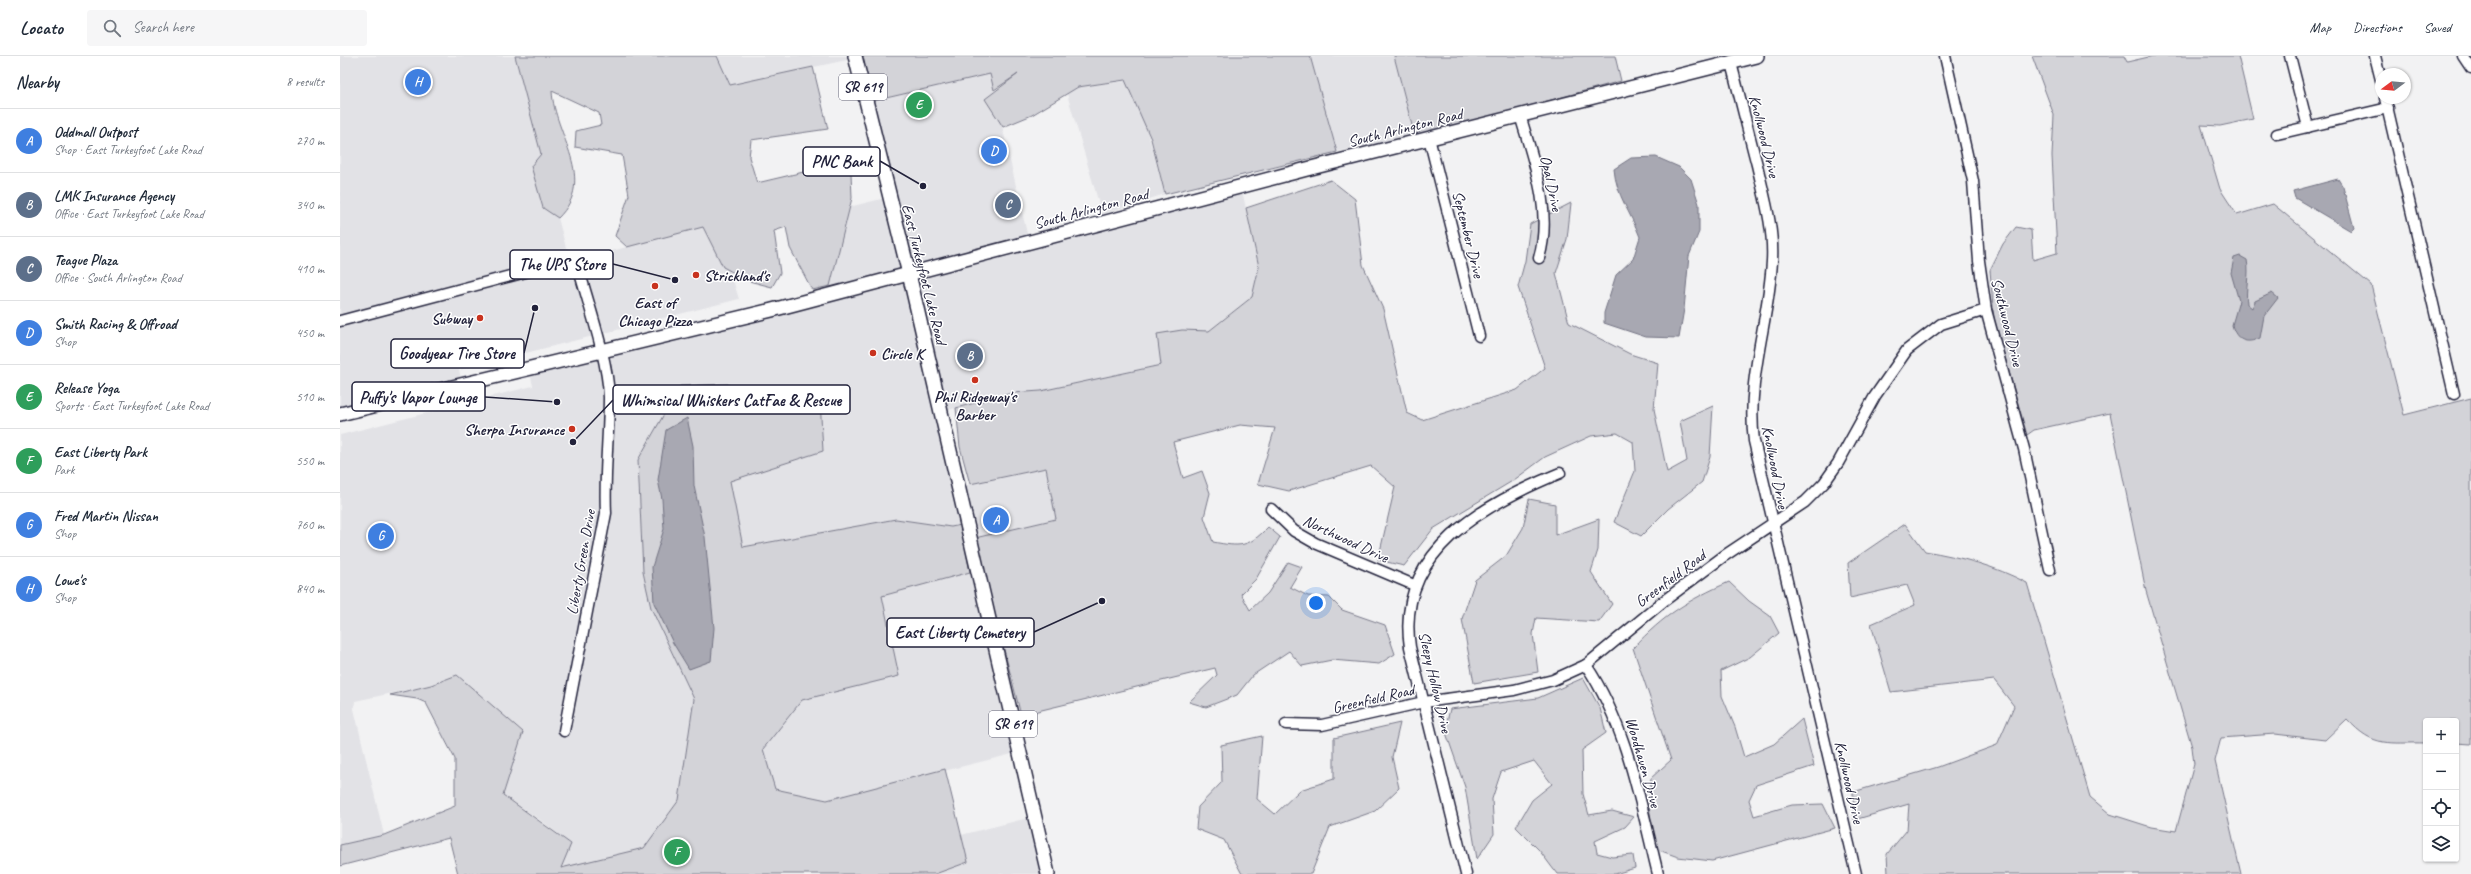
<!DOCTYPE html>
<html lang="en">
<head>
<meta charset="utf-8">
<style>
  body { margin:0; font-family:Caveat,sans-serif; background:#f6f6f7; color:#1f2937 }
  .controls { position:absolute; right:12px; bottom:12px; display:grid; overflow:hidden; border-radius:4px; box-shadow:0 1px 3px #0004 }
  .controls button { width:36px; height:36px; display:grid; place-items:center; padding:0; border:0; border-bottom:1px solid #e0e1e3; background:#fff; color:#1f2937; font:20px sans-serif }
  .compass { position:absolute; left:2035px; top:12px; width:36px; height:36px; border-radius:50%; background:#fff; box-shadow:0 1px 3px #0004; rotate:254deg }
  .you { position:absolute; left:976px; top:547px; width:14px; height:14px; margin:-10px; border:3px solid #fff; border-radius:50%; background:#1a73e8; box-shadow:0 0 0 6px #1a73e833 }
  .badge { display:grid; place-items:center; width:26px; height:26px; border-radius:50%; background:#c8321e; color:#fff; font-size:13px; font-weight:700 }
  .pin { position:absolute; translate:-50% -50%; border:2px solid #fff; box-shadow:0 1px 4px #0006 }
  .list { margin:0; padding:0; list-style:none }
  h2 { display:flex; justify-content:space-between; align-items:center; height:52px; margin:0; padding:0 16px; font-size:17px }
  h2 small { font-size:13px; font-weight:400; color:#747a83 }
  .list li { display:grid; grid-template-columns:26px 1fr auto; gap:12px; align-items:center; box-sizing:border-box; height:64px; padding:0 16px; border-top:1px solid #e0e1e3 }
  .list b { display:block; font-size:15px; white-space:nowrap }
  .list p { margin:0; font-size:13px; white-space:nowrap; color:#747a83 }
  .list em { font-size:13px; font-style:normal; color:#747a83 }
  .icon { flex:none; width:22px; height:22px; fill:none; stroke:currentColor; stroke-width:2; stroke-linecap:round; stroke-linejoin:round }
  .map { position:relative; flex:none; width:2131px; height:818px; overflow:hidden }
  header { display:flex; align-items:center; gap:24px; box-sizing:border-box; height:56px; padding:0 20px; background:#fff; border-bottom:1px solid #e0e1e3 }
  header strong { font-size:19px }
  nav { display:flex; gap:22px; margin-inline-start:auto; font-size:14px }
  .search { width:280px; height:36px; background:#f6f6f7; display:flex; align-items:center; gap:10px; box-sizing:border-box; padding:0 14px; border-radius:4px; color:#747a83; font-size:15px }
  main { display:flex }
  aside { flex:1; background:#fff }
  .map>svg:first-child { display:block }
  .built { fill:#e2e2e6 }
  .green { fill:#d3d3d8; stroke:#7a7a8a }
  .water { fill:#a8a8b2; stroke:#727282 }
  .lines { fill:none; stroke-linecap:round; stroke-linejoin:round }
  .minor-casing { stroke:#22223b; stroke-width:13 }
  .major-casing { stroke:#22223b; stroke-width:16 }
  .minor { stroke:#fff; stroke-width:10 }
  .major { stroke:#fff; stroke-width:13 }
  .poi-dot { fill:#c8321e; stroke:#fff; stroke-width:1.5 }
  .labels { text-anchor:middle; stroke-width:3; stroke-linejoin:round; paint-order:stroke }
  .shield { fill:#fff; stroke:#646476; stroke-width:1 }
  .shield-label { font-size:15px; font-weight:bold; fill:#22223b }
  .street-label { font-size:16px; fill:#22223b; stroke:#fff }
  .poi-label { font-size:16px; font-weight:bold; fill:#22223b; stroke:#fff; text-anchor:start }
  .leader { fill:none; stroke:#22223b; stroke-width:1.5 }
  .callout-dot { fill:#22223b; stroke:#fff; stroke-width:1.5 }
  .callout { fill:#fff; stroke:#22223b; stroke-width:1.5 }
  .callout-label { font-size:17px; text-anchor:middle; font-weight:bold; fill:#22223b }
</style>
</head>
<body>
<header>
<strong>Locato</strong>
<div class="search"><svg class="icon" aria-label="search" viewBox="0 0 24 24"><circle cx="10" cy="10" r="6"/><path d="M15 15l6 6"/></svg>Search here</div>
<nav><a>Map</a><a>Directions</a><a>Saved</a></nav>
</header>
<main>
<aside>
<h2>Nearby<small>8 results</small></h2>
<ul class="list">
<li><span class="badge" style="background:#3f7fe0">A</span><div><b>Oddmall Outpost</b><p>Shop · East Turkeyfoot Lake Road</p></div><em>270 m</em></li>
<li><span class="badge" style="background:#5c6f8a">B</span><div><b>LMK Insurance Agency</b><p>Office · East Turkeyfoot Lake Road</p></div><em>340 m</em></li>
<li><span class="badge" style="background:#5c6f8a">C</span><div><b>Teague Plaza</b><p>Office · South Arlington Road</p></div><em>410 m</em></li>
<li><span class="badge" style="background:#3f7fe0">D</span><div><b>Smith Racing &amp; Offroad</b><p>Shop</p></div><em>450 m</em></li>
<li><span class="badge" style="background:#2e9e5b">E</span><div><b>Release Yoga</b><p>Sports · East Turkeyfoot Lake Road</p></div><em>510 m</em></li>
<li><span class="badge" style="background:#2e9e5b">F</span><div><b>East Liberty Park</b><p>Park</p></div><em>550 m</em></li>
<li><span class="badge" style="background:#3f7fe0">G</span><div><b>Fred Martin Nissan</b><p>Shop</p></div><em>760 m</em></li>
<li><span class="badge" style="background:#3f7fe0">H</span><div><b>Lowe's</b><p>Shop</p></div><em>840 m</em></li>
</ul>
</aside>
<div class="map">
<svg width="2131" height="818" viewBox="0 0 2131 818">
  <rect width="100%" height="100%" fill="#f2f2f3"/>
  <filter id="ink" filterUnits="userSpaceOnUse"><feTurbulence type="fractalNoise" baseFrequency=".025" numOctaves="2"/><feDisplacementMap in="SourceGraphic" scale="8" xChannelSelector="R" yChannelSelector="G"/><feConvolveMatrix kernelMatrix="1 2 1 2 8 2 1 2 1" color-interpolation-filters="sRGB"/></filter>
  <g filter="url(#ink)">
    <g class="built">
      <path d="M0,0H175L226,192L246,202L375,167L399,243L119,314L122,327L0,358Z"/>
      <path d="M377,0H515L516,2L390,29Z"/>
      <path d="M970,0H1054L1075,81L997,96Z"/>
      <path d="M650,18L689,186L901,130L919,211L912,241L869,275L842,274L821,309L701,335L672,337L601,356L626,467L611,471L556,463L403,491L389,425L483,395L480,344L408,351L388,328L298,404L303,516L311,552L354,643L339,744L286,818H218L231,788L200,764L163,739L183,676L117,619L91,629L15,645L14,653L44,779L0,789V379L193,330L189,311L478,242L465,162L549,141L526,47Z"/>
      <path d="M793,24L825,138L762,158L727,38L738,31Z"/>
      <path d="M706,412L716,463L635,482L622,430Z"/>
      <path d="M630,516L672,698L488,744L435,734L423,693L462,644L559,620L542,540Z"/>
      <path d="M688,762L701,818H595L627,806L621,779Z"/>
    </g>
    <g class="green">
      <path d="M175,0H377L390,29L473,11L488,73L411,84L409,101L417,127L493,109L511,117L512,142L490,230L472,234L450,192L446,171L434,175L440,217L432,231L409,225L383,211L363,171L287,191L275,180L289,139L282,99L235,91L236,75L261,69L259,57L212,35C214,79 258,123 218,162L203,152L191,110L201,98Z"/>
      <path d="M521,0H970L997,96L825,138L811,83L785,24L738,31L692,59L663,71L645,43L678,18L654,34L650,18L533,45Z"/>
      <path d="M1054,0H1275L1281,25L1075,81Z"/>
      <path d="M1692,0H1784L1787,6L1813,0H1898L1913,63L1880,70L1861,69L1880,133L1897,159L1933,148L2031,229L2064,359L2131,342V688L2116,687V665H2086V687C2049,686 2034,693 2007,663L1985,684L1935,678L1881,682L1875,705L1901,818H1548L1547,798L1567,774L1569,748L1514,764L1513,736L1598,711L1657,689L1674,650L1654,624L1551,636L1531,568L1575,549L1567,529L1510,542L1508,507L1565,468L1585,495C1621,501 1655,510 1687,527L1750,741L1770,758L1811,771L1836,775L1854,708L1852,691L1806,535L1770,357L1694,374L1687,379L1654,263L1650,214L1663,188L1676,171L1691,174L1693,204L1717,197L1712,100L1714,59Z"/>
      <path d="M991,124L1015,143L1023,209L1043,253L1067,357L1082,364L1177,334L1205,312L1178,231L1185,205L1190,168L1231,147L1227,183L1216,217L1229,267L1290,298L1318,307L1314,353L1327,416L1347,405L1340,365L1373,350L1370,401L1362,426L1328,453L1301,480L1274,466L1295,415L1293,386L1277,377L1251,380L1205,401L1174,424L1093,473L1064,510L1038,504L1055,431L1031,410L949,435L918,428L935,372L900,369L833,386L843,422L862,415L870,437L864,461L873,486C900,491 908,492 928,471L940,481L916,523L901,538L910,554L928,537L948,506L962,511L950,531L968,540L989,541L1002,554L1045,569L1055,598L1039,608L992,604L962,610L949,595L913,619L897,639L866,651L849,646L877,619L875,612L681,659L635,482L716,463L706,412L630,428L620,391L616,352L672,337L701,335L821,309L817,278L842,274L869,275L912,241L919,211L906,152Z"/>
      <path d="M388,328L408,351L480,344L483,395L390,425L403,491L556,463L611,471L621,469L630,516L542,540L559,620L462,644L423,693L435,733L487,744L605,713L628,806L595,818H118L109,782L0,810V789L44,779L115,750V703L86,647L77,643L50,639L91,629L117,619L183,676L163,739L231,788L221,812L304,792L339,744L354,643L311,552L303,516L298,404L340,330Z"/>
      <path d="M1189,443L1215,448V479L1259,463L1258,494L1251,516L1272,548L1259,566L1196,562L1193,578L1198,616L1134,627L1122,563L1135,524L1166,500L1183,472Z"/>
      <path d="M1389,526L1409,545L1430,560L1439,577L1410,601L1381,615L1382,640L1395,671L1404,701L1434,688L1462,663L1474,710L1416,729L1409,744L1414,760L1452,749L1483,748L1495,772L1372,805L1338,801L1316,793L1309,751L1311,722L1331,704L1293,592C1324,559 1348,544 1389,526Z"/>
      <path d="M1243,622L1260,652L1266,677L1242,694L1243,738L1249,759L1272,755L1294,761L1285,771L1255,785L1257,797L1272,801L1293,799L1295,812L1275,818H1217L1199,794L1176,771L1192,744L1212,728L1194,705L1161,716L1152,743L1154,778L1137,803L1125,731L1105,674L1110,653L1198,642Z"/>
      <path d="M1060,667L1052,701L1059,732L1035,755L990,771L971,818H902L884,784L856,773L858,751L882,726L881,689L922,680L917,743L935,758L960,734L994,723V682Z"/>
    </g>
    <g class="water">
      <path d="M1316,101L1339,111L1351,123L1359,148V176L1349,200L1344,253L1339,282L1306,281L1264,267V257L1276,219L1293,203L1300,181C1291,157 1276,139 1274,113L1291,102Z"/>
      <path d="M1998,123L2003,131L2014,172L2011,175L1955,142L1953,135Z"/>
      <path d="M1900,200L1907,204C1910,219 1905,233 1907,248L1912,252L1915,245L1932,237L1938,242L1924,260L1920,282C1906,289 1896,284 1892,269L1899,245L1891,217L1894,202Z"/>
      <path d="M347,362L353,390L354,430L365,481L374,572L371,605L349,613L333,587L314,547L312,511L324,473L322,443L318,424L326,374Z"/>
    </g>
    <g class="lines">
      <defs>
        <g id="minor">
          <path d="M1605,0L1633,125L1639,205L1646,254L1684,393L1710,514"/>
          <path d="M1950,0L1968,71"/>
          <path d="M2035,0L2041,24"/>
          <path d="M2123,0L2131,12"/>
          <path d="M1391,7C1400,41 1408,75 1417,109C1424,140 1434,172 1432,205C1429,265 1406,323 1414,385L1516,818"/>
          <path d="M2045,42L2114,338"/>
          <path d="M1180,59C1193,104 1213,155 1199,202"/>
          <path d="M1937,78L2048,52"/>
          <path d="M1089,82L1139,280"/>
          <path d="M0,265L227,205L234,206L238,210C248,247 268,304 269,341C269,380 264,418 266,457L224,675"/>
          <path d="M931,453L954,475L975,487L1074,529"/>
          <path d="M1246,609C1288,672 1300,746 1318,818"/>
          <path d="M946,668L982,669L1084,646L1174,634L1213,624L1246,609L1325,544L1384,500L1465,446L1484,427L1498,407L1535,340L1567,294L1601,268L1646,254"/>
          <path d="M1126,818L1070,591C1055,495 1145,448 1220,417"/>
        </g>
        <g id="major">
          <path d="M515,0L569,218L708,818"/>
          <path d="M0,358L432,254L967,113L1417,0"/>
        </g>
      </defs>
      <use href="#minor" class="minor-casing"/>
      <use href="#major" class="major-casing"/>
      <use href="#minor" class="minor"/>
      <use href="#major" class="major"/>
    </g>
  </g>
  <g class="poi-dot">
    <circle cx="356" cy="219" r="4"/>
    <circle cx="315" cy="230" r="4"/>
    <circle cx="140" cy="262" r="4"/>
    <circle cx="533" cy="297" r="4"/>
    <circle cx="635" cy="324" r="4"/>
    <circle cx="232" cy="373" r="4"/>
  </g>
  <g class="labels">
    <g class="shield">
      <rect x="499" y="18" width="48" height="26" rx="3"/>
      <rect x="649" y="655" width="48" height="26" rx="3"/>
    </g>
    <g class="shield-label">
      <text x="523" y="36">SR 619</text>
      <text x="673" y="673">SR 619</text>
    </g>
    <g class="street-label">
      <text transform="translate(1065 71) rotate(-14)" y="6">South Arlington Road</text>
      <text transform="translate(1425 80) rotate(76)" y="6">Knollwood Drive</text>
      <text transform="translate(1212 127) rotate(78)" y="6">Opal Drive</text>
      <text transform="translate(751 152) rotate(-15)" y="6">South Arlington Road</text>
      <text transform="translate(1129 178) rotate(76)" y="6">September Drive</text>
      <text transform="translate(585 218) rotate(76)" y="6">East Turkeyfoot Lake Road</text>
      <text transform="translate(1668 266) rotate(76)" y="6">Southwood Drive</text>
      <text transform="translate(1436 411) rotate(79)" y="6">Knollwood Drive</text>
      <text transform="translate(1006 482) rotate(25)" y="6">Northwood Drive</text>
      <text transform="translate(240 506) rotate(-80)" y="6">Liberty Green Drive</text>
      <text transform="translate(1330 522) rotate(-37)" y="6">Greenfield Road</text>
      <text transform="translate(1096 626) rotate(77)" y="6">Sleepy Hollow Drive</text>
      <text transform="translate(1033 642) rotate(-13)" y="6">Greenfield Road</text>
      <text transform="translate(1304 706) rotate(74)" y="6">Woodhaven Drive</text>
      <text transform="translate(1510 726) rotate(77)" y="6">Knollwood Drive</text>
    </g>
    <g class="poi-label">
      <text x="364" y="225">Strickland's</text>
      <text x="315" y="252" text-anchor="middle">East of<tspan x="315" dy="18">Chicago Pizza</tspan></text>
      <text x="132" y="268" text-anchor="end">Subway</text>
      <text x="541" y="303">Circle K</text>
      <text x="635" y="346" text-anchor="middle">Phil Ridgeway's<tspan x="635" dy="18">Barber</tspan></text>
      <text x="224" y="379" text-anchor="end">Sherpa Insurance</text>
    </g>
  </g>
  <path class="leader" d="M583 130L540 105M335 224L273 208M195 252L184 297M217 346L145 341M233 386L273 344M762 545L694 576"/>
  <g class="callout-dot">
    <circle cx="583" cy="130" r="4"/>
    <circle cx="335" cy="224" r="4"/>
    <circle cx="195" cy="252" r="4"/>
    <circle cx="217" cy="346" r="4"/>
    <circle cx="233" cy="386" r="4"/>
    <circle cx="762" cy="545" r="4"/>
  </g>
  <g class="callout">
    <rect x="463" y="91" width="77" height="29" rx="4"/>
    <rect x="170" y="194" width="103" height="29" rx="4"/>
    <rect x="51" y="283" width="133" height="29" rx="4"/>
    <rect x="12" y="326" width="133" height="29" rx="4"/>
    <rect x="273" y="329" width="237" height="29" rx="4"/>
    <rect x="547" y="562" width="147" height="29" rx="4"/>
  </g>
  <g class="callout-label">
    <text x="502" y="111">PNC Bank</text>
    <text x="222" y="214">The UPS Store</text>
    <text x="117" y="303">Goodyear Tire Store</text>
    <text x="78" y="347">Puffy's Vapor Lounge</text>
    <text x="391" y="350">Whimsical Whiskers CatFae &amp; Rescue</text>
    <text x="620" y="582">East Liberty Cemetery</text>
  </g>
</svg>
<div class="controls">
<button>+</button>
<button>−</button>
<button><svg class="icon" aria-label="locate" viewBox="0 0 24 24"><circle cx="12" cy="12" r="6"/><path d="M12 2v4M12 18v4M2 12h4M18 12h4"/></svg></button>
<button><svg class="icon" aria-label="layers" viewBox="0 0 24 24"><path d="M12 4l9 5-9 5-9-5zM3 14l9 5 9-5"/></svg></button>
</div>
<svg class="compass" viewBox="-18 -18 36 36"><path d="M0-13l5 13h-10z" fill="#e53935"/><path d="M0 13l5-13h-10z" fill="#747a83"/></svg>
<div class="you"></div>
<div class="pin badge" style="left:656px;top:464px;background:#3f7fe0">A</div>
<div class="pin badge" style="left:630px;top:300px;background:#5c6f8a">B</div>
<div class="pin badge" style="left:668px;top:149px;background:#5c6f8a">C</div>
<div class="pin badge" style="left:654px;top:95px;background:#3f7fe0">D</div>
<div class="pin badge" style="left:579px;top:49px;background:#2e9e5b">E</div>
<div class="pin badge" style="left:337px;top:796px;background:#2e9e5b">F</div>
<div class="pin badge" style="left:41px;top:480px;background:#3f7fe0">G</div>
<div class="pin badge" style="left:78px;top:26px;background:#3f7fe0">H</div>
</div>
</main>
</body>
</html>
